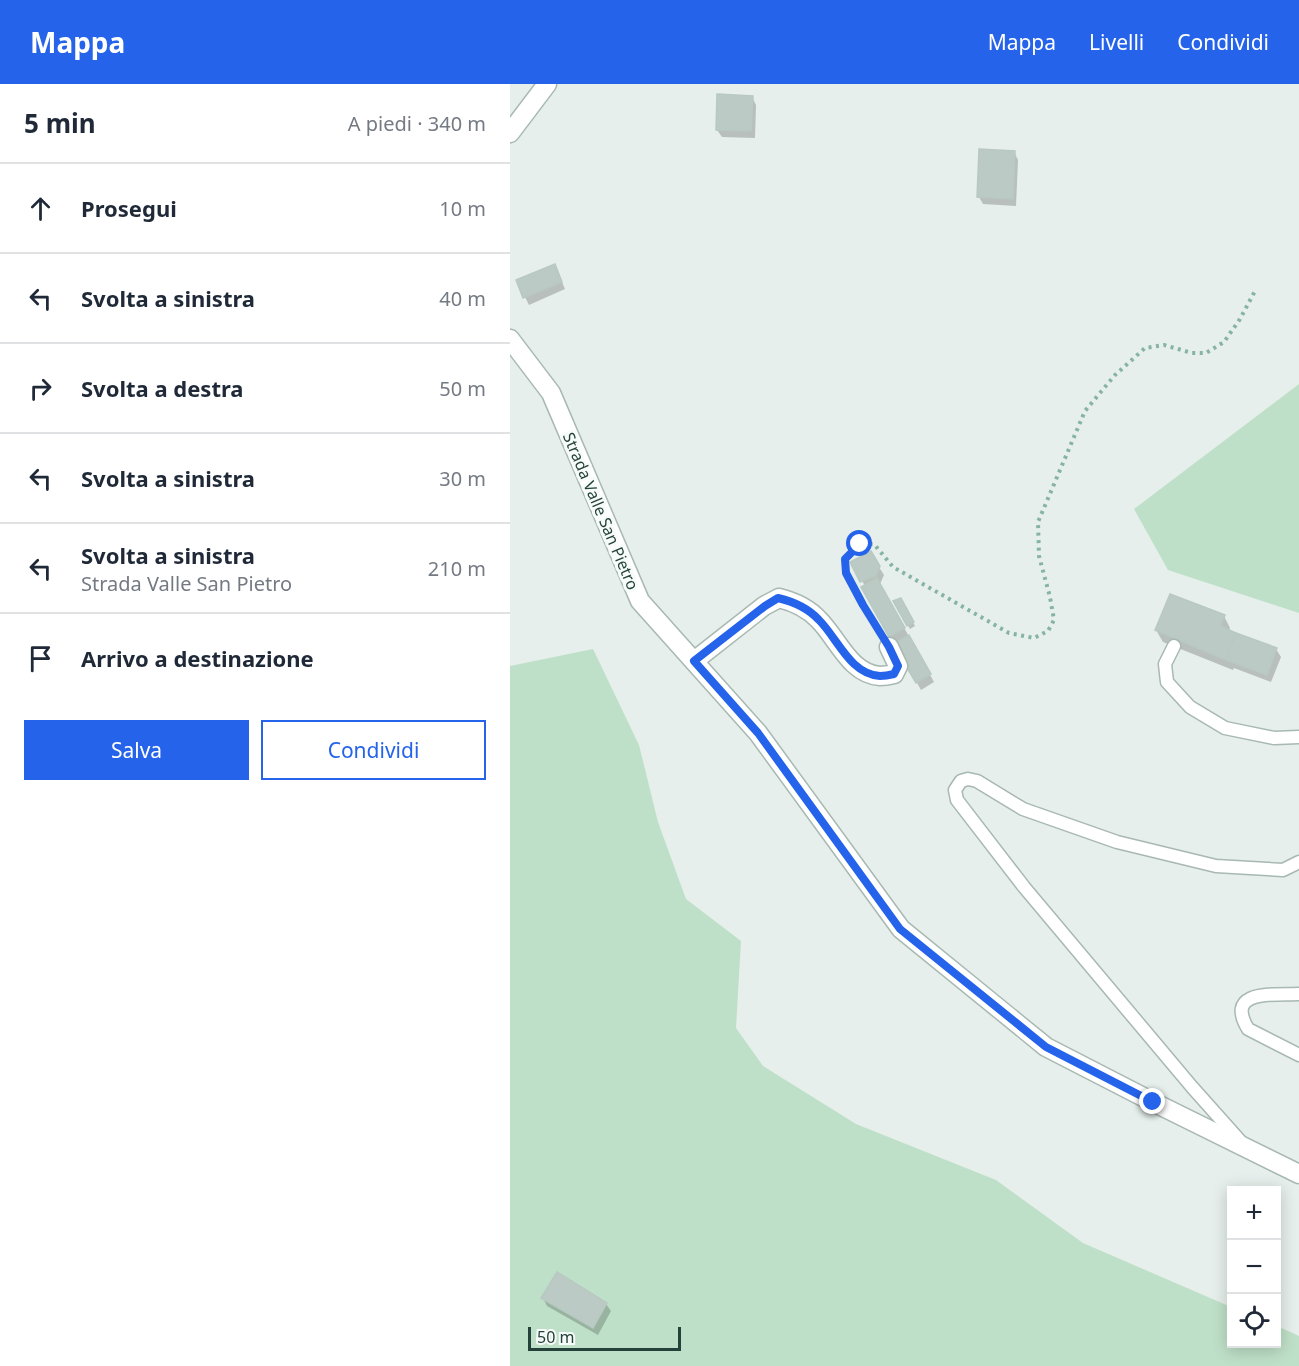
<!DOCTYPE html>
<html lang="it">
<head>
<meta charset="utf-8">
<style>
  body { margin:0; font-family:"Noto Sans",sans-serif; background:#f2f2f3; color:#1f2937 }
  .controls { position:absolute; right:18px; bottom:18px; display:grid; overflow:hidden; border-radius:0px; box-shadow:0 3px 15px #0003 }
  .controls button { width:54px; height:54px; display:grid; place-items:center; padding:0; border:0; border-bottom:2px solid #e0e1e3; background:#fff; color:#1f2937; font:30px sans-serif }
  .scale { position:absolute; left:18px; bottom:15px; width:153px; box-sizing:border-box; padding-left:6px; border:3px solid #24423a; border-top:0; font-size:16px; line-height:21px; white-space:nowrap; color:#24423a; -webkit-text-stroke:4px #f7fbf9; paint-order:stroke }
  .stop { position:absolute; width:18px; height:18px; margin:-14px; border:4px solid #2563eb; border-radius:50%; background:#fff }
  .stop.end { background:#2563eb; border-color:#fff; box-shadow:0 2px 6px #0008 }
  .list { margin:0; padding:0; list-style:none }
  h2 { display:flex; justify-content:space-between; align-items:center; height:78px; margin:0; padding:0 24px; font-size:26px }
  h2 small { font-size:20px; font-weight:400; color:#747a83 }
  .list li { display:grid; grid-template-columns:39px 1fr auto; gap:18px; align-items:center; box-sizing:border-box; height:90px; padding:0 24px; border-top:2px solid #e0e1e3 }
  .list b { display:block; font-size:22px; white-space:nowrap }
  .list p { margin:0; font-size:20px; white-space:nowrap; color:#747a83 }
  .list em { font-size:20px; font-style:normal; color:#747a83 }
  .actions { display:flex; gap:12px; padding:18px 24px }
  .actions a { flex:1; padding:14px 0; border:2px solid #2563eb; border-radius:0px; text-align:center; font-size:21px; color:#2563eb }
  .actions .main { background:#2563eb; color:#fff }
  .icon { flex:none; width:33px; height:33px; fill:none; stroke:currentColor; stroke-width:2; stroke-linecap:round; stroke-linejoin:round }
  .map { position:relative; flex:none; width:789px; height:1282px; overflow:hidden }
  header { display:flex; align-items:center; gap:36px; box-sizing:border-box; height:84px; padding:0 30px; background:#2563eb; color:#fff }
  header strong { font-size:28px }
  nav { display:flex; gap:33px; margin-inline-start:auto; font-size:21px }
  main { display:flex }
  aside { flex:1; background:#fff }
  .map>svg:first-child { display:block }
  .green { fill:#bfe0c8 }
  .shadow { fill:#0003 }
  .building { fill:#bbcac4; stroke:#b8c9c2; stroke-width:1.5 }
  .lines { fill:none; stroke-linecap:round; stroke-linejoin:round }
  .lane-casing { stroke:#a8b8b2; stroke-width:15 }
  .street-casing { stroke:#a8b8b2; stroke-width:21 }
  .path { stroke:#86b3a5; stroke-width:4; stroke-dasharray:3 4.5; stroke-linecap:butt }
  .lane { stroke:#fff; stroke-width:12 }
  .street { stroke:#fff; stroke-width:18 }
  .route { stroke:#2563eb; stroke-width:8 }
  .labels { text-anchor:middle; stroke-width:6; stroke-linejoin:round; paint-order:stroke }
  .street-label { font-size:16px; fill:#24423a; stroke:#f7fbf9 }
</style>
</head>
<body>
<header>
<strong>Mappa</strong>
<nav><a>Mappa</a><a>Livelli</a><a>Condividi</a></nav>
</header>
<main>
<aside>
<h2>5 min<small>A piedi · 340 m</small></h2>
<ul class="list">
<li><svg class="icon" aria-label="ahead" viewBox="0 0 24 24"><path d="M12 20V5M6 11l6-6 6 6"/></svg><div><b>Prosegui</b></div><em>10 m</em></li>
<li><svg class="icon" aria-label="left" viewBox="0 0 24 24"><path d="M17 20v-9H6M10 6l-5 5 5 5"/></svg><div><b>Svolta a sinistra</b></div><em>40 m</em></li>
<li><svg class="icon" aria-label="right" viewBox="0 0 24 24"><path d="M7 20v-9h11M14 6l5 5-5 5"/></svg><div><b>Svolta a destra</b></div><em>50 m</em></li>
<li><svg class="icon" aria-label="left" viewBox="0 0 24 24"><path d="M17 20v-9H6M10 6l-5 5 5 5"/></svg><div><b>Svolta a sinistra</b></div><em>30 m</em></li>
<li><svg class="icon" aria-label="left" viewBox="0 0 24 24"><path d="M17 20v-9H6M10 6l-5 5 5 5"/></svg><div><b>Svolta a sinistra</b><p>Strada Valle San Pietro</p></div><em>210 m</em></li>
<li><svg class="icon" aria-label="arrive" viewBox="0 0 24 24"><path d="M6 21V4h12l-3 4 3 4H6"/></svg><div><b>Arrivo a destinazione</b></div></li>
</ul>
<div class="actions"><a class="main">Salva</a><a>Condividi</a></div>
</aside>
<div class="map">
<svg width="789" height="1282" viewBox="0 0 789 1282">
  <rect width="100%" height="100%" fill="#e6efeb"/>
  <g class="green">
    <path d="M789,300V529L658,486L624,425Z"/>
    <path d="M83,565L129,661L148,738L176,815L231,857L226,944L253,982L346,1040L486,1096L573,1159L721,1223L722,1260H766L767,1242L789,1252V1282H0V582Z"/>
  </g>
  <g class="shadow">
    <path d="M242,13L246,21L245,54L212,53L207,46Z"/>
    <path d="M504,68L508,76L506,122L473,120L469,113Z"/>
    <path d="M48,189L55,205L19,221L15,213Z"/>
    <path d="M360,469L374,491L370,500L424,598L411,606L353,503L355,502L342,479Z"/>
    <path d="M390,516L405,542L400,545L385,518Z"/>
    <path d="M714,532L720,544L719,547L766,565L771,573L761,598L724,584L723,586L653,558L646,546Z"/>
    <path d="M33,1214L96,1220L101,1227L88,1251L37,1222Z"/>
  </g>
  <g class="building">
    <path d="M207,10L243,12L241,47L206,46Z"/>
    <path d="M469,65L505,67L503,115L467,113Z"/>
    <path d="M45,180L52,198L13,214L6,196Z"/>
    <path d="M361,467L370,482L366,492L350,498L340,478Z"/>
    <path d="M367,494L395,544L379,553L351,503Z"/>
    <path d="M660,510L715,531L710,542L726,549L716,576L645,546Z"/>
    <path d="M391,514L404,538L397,542L383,517Z"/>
    <path d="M726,549L767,564L757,591L716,576Z"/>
    <path d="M399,551L421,590L406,599L383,560Z"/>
    <path d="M47,1188L97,1219L83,1244L31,1214Z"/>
  </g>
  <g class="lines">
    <defs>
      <g id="lane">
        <path d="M664,562L655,580L657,598L680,623L715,644L764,654L789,653"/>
        <path d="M789,910C764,911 714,905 738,945L789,971"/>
        <path d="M731,1058L682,1003L514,803L447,716L445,706L451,697L458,695L467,697L513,725L607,758L706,782L773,786L789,778"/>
      </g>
      <g id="street">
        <path d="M0,49L37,0"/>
        <path d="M0,255L41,309L130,517L248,649L391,845L536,963L643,1018L789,1090"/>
        <path d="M184,577L254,522L269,514C285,518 298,524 309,536C328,555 340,590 370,592C374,592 380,591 384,590L388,582L379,563"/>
      </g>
    </defs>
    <use href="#lane" class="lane-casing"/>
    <use href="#street" class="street-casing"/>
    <path class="path" d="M369,548L353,521L336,489L335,475L350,460H364L383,483L499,549L524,554L538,547L544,536L540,513L529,472L528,438L575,327L605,291L635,264L654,261L682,269H696L714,258L730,235L745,207"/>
    <use href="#lane" class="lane"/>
    <use href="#street" class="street"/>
  </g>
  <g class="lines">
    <path class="route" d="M350,460L335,475L336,489L353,521L379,563L388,582L384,590C380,591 374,592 370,592C340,590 328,555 309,536C298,524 285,518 268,514L255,522L184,577L248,649L390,845L536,963L643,1018"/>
  </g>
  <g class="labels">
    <g class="street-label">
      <text transform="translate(91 427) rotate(67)" y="6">Strada Valle San Pietro</text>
    </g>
  </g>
</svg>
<div class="controls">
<button>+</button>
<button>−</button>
<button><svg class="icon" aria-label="locate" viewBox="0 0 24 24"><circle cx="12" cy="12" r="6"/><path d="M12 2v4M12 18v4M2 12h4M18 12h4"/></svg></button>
</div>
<div class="scale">50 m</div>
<div class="stop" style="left:350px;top:460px"></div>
<div class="stop end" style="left:643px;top:1018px"></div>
</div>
</main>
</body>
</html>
